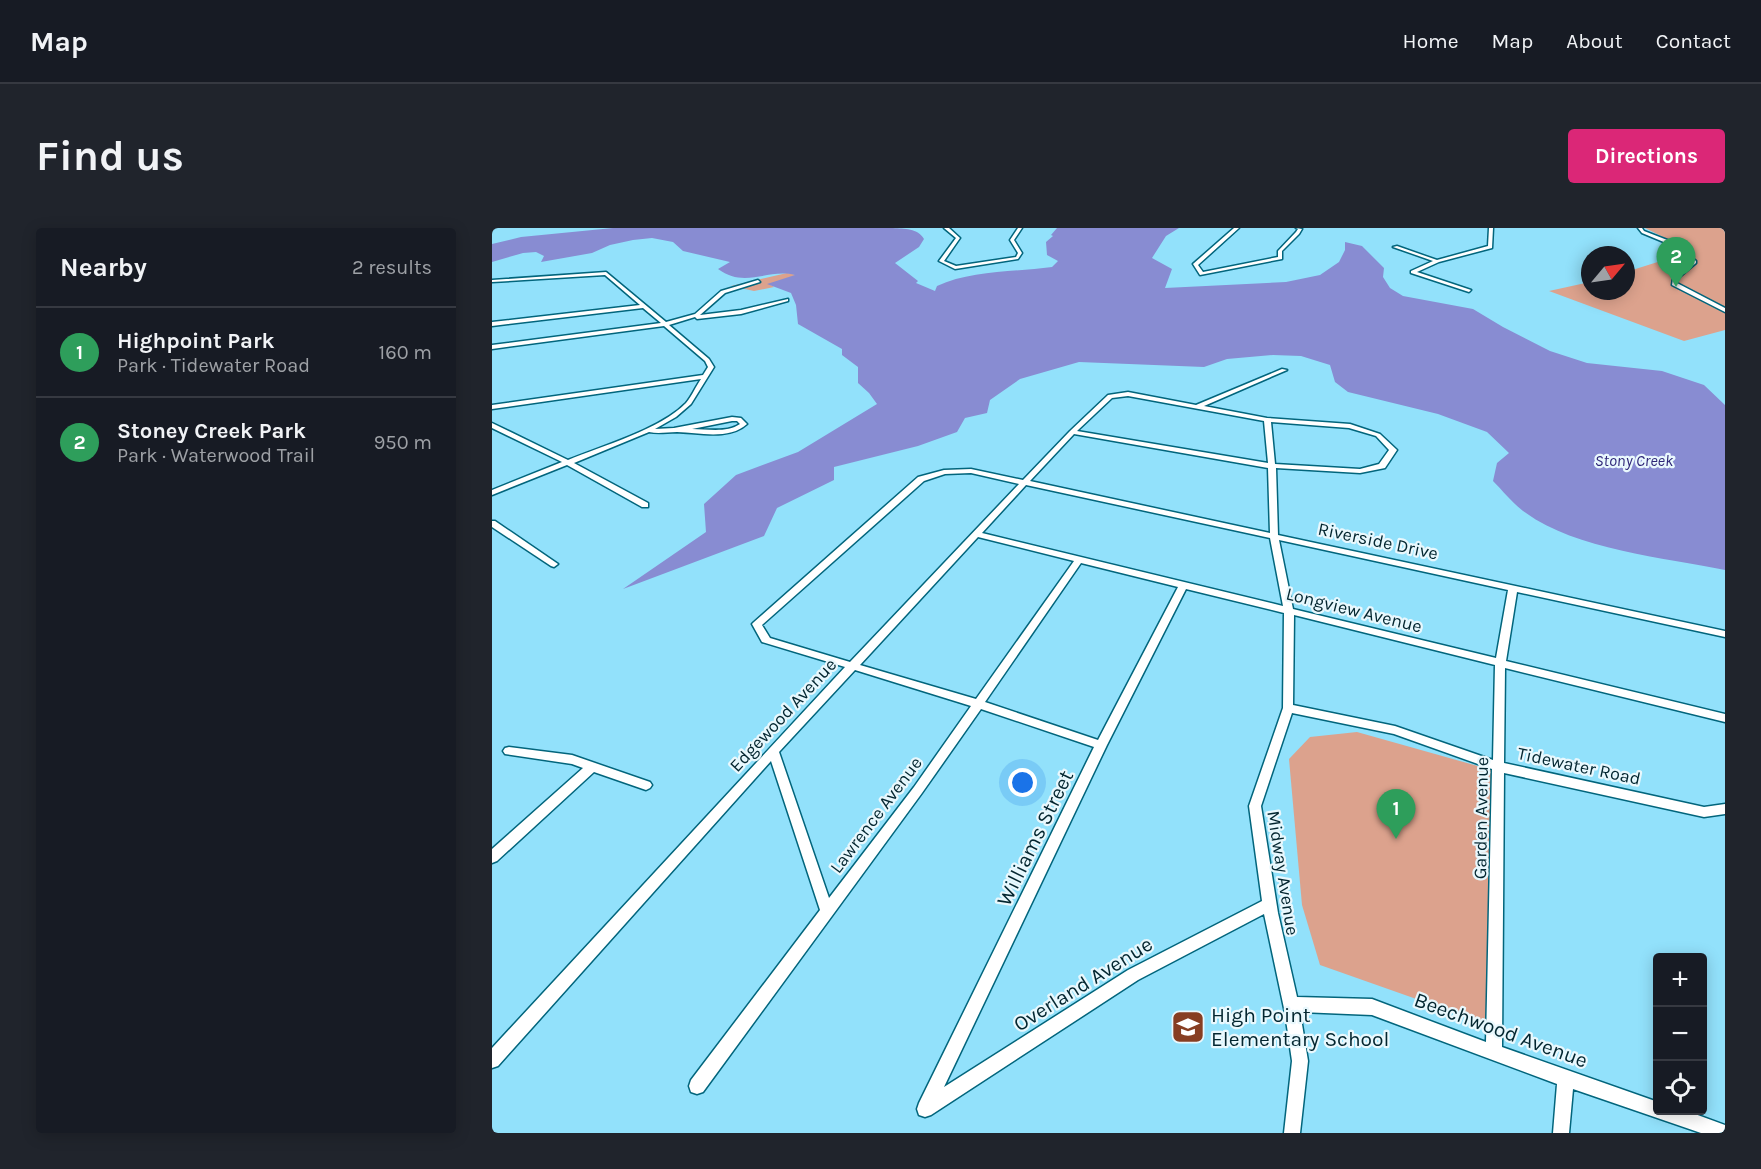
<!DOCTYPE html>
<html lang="en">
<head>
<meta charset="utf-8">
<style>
  body { margin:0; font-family:Karla,sans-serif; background:#20242c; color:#f1f3f6 }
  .controls { position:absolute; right:18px; bottom:18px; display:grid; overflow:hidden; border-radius:6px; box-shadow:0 3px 15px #0003 }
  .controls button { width:54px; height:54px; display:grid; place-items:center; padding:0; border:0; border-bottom:2px solid #363941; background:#171b24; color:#f1f3f6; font:30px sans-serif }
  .compass { position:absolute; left:1089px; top:18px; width:54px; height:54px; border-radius:50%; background:#171b24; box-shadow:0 3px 15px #0003; rotate:61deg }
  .you { position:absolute; left:531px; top:555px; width:21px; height:21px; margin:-15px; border:4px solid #fff; border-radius:50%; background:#1a73e8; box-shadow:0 0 0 9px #1a73e833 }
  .badge { display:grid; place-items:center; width:39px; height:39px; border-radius:50%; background:#db2777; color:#fff; font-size:20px; font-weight:700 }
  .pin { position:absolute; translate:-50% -50px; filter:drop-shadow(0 2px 3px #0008) }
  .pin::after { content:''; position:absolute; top:32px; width:21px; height:18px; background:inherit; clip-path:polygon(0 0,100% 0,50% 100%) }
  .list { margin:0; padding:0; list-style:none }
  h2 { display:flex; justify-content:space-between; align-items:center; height:78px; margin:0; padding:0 24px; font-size:26px }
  h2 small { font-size:20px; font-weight:400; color:#9ea1a6 }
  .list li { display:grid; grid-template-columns:39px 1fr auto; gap:18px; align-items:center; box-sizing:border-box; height:90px; padding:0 24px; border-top:2px solid #363941 }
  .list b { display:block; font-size:22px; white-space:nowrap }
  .list p { margin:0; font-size:20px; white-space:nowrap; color:#9ea1a6 }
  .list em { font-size:20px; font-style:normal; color:#9ea1a6 }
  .icon { flex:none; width:33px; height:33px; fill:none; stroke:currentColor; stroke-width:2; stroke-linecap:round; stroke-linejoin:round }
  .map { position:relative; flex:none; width:1233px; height:905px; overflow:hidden; border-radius:6px }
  header { display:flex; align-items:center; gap:36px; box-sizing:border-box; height:84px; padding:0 30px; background:#171b24; border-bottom:2px solid #363941 }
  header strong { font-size:28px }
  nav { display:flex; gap:33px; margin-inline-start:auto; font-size:21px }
  .intro { display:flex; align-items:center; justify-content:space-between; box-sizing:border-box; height:144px; padding:0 36px }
  h1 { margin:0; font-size:42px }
  .button { padding:15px 27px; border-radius:6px; background:#db2777; color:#fff; font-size:21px; font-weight:700 }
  main { display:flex; gap:36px; padding:0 36px }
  aside { flex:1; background:#171b24; border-radius:6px; box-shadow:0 3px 15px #0003 }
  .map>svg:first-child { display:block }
  .green { fill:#dca28d }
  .water { fill:#888cd2 }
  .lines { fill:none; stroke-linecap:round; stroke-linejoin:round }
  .minor-casing { stroke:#02657c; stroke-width:3 }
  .minor { fill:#fff; fill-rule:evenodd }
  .labels { text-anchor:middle; stroke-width:4.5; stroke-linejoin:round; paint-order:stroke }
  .far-water-label { font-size:16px; font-style:italic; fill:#2e2678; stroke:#e9f8fd }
  .street-label { font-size:18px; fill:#032630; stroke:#e9f8fd }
  .near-street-label { font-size:21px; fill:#032630; stroke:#e9f8fd }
  .near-poi-label { font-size:21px; fill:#032630; stroke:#e9f8fd; text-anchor:start }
</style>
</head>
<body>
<header>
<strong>Map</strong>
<nav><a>Home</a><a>Map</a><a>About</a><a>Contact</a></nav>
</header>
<div class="intro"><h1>Find us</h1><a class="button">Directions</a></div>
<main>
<aside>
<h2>Nearby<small>2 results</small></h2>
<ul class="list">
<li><span class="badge" style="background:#2e9e5b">1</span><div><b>Highpoint Park</b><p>Park · Tidewater Road</p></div><em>160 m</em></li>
<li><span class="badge" style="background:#2e9e5b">2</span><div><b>Stoney Creek Park</b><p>Park · Waterwood Trail</p></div><em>950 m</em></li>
</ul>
</aside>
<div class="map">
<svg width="1233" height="905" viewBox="0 0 1233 905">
  <rect width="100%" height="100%" fill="#92e1fb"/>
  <g class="green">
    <path d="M1153,0H1233V102L1192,113L1057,63L1098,54V63H1134V44L1191,26L1187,17Z"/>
    <path d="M295,45L305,47L277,56L282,59L262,63L239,58Z"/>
    <path d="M865,504L1007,544L998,797L828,737L810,677L797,531L818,509Z"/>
  </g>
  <path class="water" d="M121,0H401C412,1 426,0 432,11L427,19L403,35L426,53L424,55L443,63L445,58C479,42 523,44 560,39L566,33L555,27L554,14L561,8L559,7L565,0H687L674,8L660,30L680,41L673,60L794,54L828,47L847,34L853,22V14L870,18L892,40L891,49L898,60L911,68L981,81L1011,99L1058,123L1095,135L1170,143L1212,157L1233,177V342C1173,330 1083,321 1034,285C1022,277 1011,263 1001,253L1005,235L1017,225L995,204L946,186L856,164L843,154L838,137L809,128L781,127L735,131L712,139L587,134L528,151L498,172L495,185L473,190L465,204L426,218L342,239V252L285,280L272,308L131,361L214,304L212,276L244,247L306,224L385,176L377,165L366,155V139L350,127V121L306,96L304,77L299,65L275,56L303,47C276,40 253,61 226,41L238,34L191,23L181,14L160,10L141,12L118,17L100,25L49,34L52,28L44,24L31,25L0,34V16L29,9Z"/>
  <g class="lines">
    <defs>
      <g id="minor">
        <path d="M452,0H457L468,10L452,33L464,38L524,29L526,25L518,12L526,0H530L522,12L530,25L526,31L463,41L447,33L464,10Z"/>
        <path d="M742,0H747L706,37L711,44L786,29V23L804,4L806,1L804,0L810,1L807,6L790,23V31L708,47L701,36Z"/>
        <path d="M997,0H1001L1000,20L947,34L925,44L979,62L977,64L919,45V43L941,33L901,19L905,18L945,32L996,18Z"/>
        <path d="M1146,0H1150L1152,3L1183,15L1204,33V35L1185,51V55L1233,80V84L1180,57L1181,50L1199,34L1179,17L1150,5Z"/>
        <path d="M114,44L174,94L203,86L229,63L266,52L268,54L233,65L208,87L249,82L296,71V73L249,86L205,91L203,89L177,97L217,131L222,139L199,176L184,189L163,201L182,200L240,189L249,190L255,196C238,212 208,205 185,204C175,204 167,206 157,204L82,235L156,275V279H150L75,237L0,267V262L70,234L0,200V195L76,232C110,218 169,201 194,175C200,168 204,158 209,151L0,181V177L211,147L216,139L213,133L172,98L0,121V117L169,95L151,80L0,98V94L148,77L113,47L0,54V52ZM240,193H245L248,196C235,205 216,201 200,201Z"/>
        <path d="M790,141L795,142L712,178L775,190L858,196L888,206L905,222L893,240L868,245L784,240L786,307L1233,403V409L1025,364L1014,433L1233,486V494L1013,440L1012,535L1212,579L1233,576V586L1212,589L1012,545L1010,819L1166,874V882H1192L1233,897V905H1209L1081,861L1077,905H1061L1065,856L880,787L808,784L816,833L808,905H792L800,833L793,785L772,686L646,752L439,887L433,889L427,887L425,881L427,875L602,519L489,481L430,565L211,864L205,866L199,864L197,858L199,852L328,682L279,533L6,838L0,840V820L353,439L270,414L260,396L262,394L426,249L452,242L479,241L531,252L578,203L616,167L636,164L704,177ZM636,168L772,193L776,235L585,203L620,170ZM779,194L857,200L884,208L897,222L887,236L868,241L783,236ZM582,206L776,240L778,305L538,253ZM479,245L527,256L358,434L278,410L270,397L432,253L453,246ZM534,257L778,310L791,378L490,305ZM486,309L582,333L484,471L368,437ZM787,312L1016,362L1004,430L801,381ZM589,335L686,359L606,512L493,474ZM694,361L792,385L791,480L757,578L770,673L636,742L452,859L615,517ZM802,387L1003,437L1001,532L903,498L801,477ZM363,442L479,478L422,559L337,670L287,524ZM800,485L902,506L1000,541L994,814L880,771L805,769L786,685L769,578Z"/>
        <path d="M0,293H3L66,336L62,339L59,338L0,299Z"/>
        <path d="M17,519L80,527L158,554L160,557L158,560L154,562L102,544L5,633L0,635V621L91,540L80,536L13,526L11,523L13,520Z"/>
      </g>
    </defs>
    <use href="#minor" class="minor-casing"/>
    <use href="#minor" class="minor"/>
  </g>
  <defs>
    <symbol id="school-square" viewBox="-11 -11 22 22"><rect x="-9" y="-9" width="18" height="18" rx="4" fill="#873e22" stroke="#e9f8fd"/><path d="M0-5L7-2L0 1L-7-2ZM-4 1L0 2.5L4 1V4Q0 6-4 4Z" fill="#fff"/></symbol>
  </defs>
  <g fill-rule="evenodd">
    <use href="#school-square" x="677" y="780" width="38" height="38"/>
  </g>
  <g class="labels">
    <g class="far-water-label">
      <text x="1142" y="238">Stony Creek</text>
    </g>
    <g class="street-label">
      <text transform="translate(886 313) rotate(12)" y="6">Riverside Drive</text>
      <text transform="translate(862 382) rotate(14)" y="6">Longview Avenue</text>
      <text transform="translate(291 487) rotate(-47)" y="6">Edgewood Avenue</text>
      <text transform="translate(1087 538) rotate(12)" y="6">Tidewater Road</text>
      <text transform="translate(384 587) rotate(-53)" y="6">Lawrence Avenue</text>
      <text transform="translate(989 590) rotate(-89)" y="6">Garden Avenue</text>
      <text transform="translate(791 645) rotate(81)" y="6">Midway Avenue</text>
    </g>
    <g class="near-street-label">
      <text transform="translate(543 610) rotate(-64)" y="7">Williams Street</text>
      <text transform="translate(591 756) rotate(-32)" y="7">Overland Avenue</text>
      <text transform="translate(1009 802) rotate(20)" y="7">Beechwood Avenue</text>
    </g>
    <g class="near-poi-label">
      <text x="719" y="794">High Point<tspan x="719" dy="24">Elementary School</tspan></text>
    </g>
  </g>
</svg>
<div class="controls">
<button>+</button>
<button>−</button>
<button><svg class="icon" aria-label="locate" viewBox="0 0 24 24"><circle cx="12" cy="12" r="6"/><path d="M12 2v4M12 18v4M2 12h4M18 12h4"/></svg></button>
</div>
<svg class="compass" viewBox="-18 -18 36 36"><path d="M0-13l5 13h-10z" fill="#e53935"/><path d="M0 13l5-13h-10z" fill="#9ea1a6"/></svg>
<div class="you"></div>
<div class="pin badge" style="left:904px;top:611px;background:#2e9e5b">1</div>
<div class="pin badge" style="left:1184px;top:59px;background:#2e9e5b">2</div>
</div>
</main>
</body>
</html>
